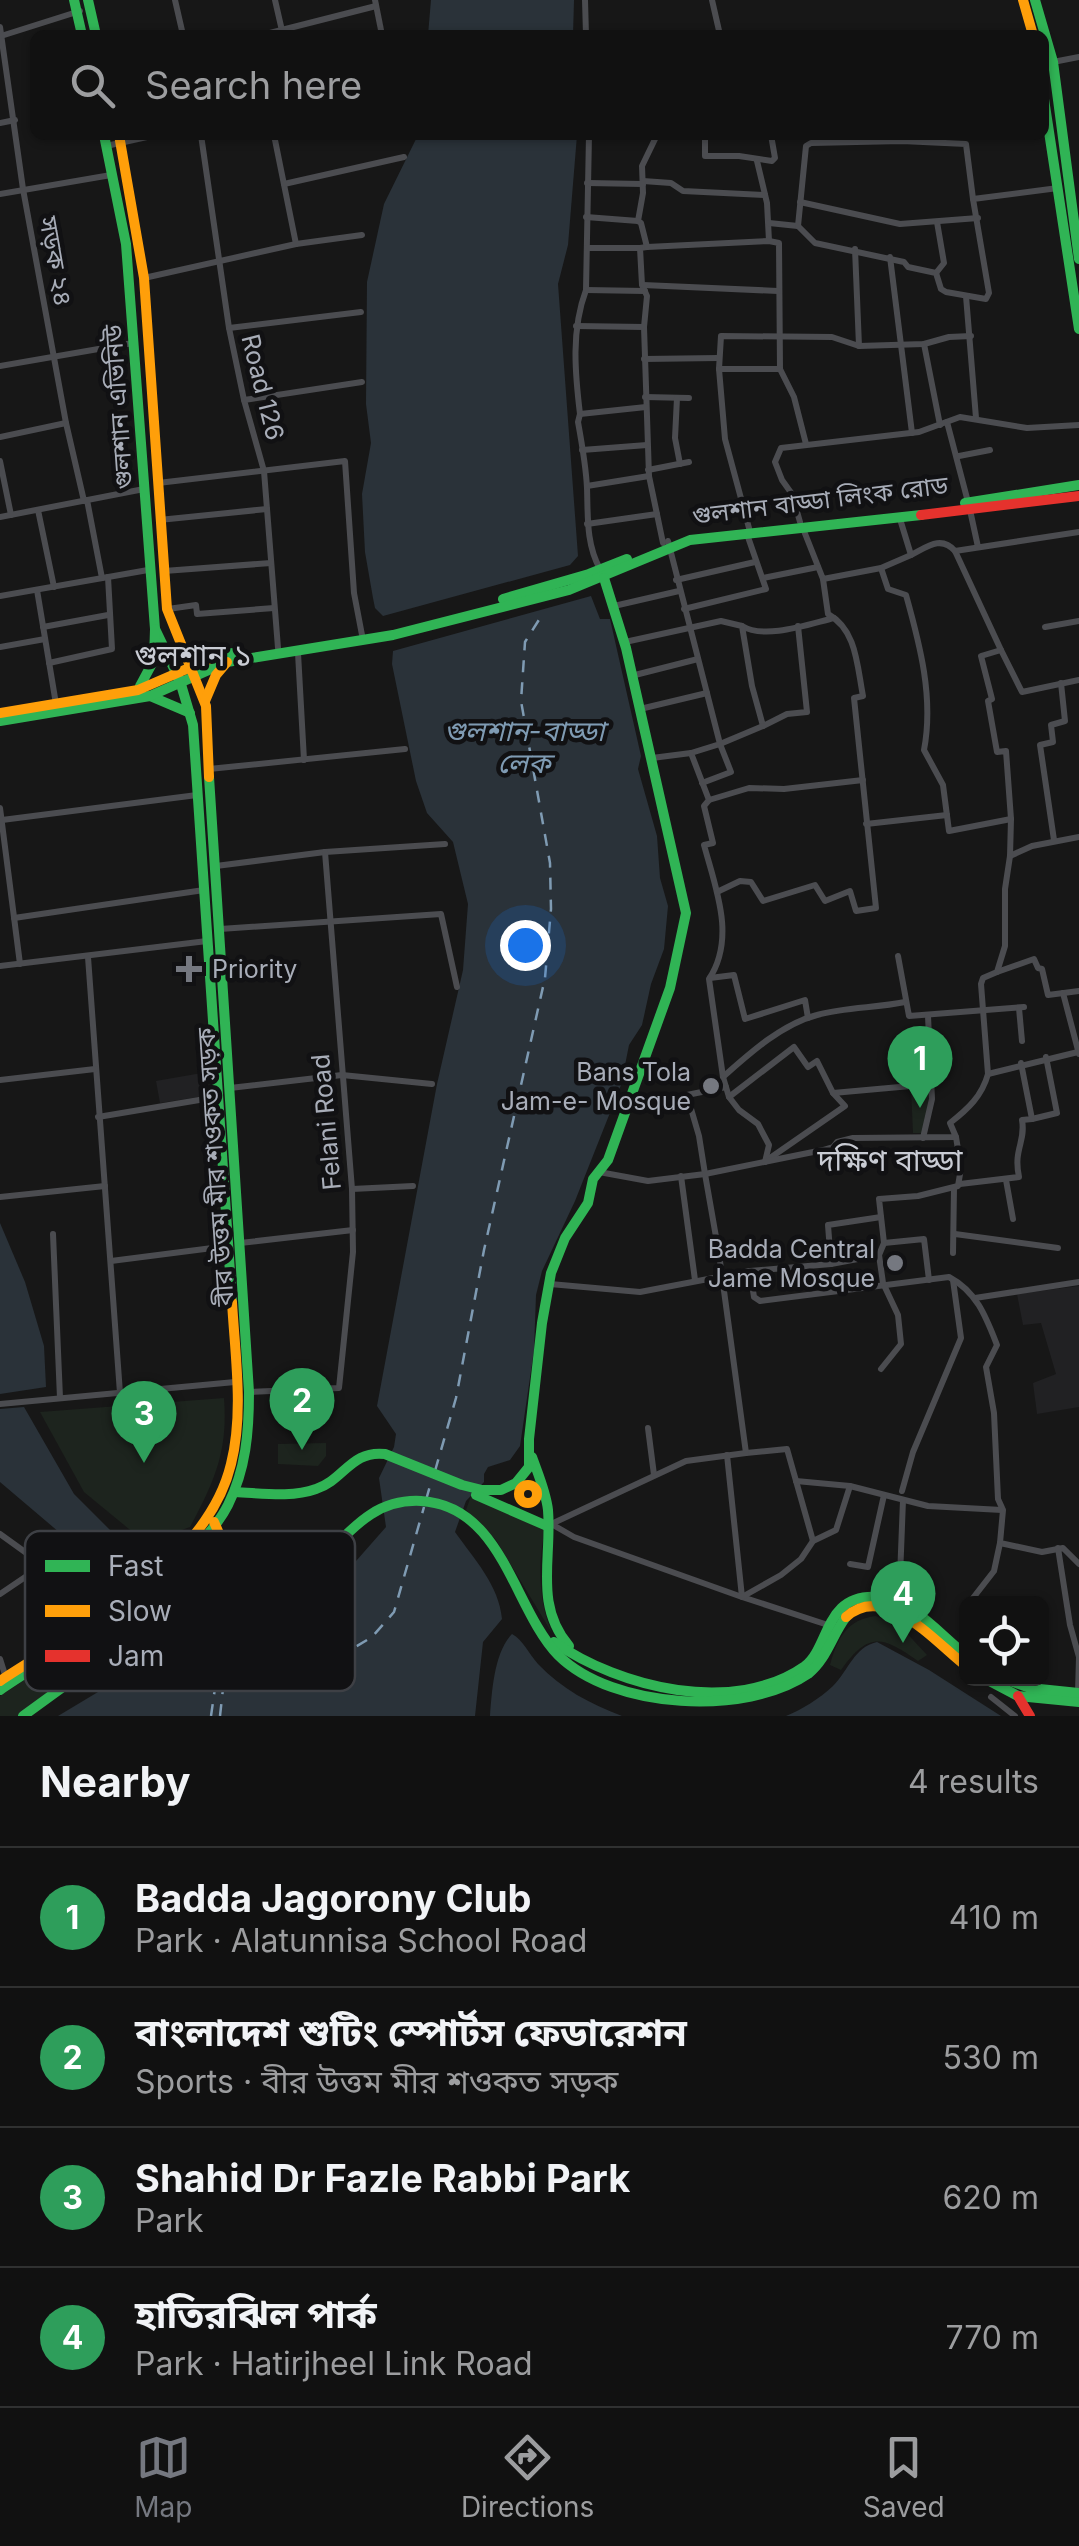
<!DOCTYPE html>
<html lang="en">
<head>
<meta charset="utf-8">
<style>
  body { margin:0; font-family:Inter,"Noto Sans Bengali",sans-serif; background:#1e1f1f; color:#f1f3f6 }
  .controls { position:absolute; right:30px; bottom:30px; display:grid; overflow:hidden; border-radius:15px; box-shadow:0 2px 8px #0004 }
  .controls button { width:90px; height:90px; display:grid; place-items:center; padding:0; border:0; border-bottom:2px solid #303131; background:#111; color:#f1f3f6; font:50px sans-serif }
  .you { position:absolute; left:525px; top:945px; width:35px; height:35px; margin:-25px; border:8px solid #fff; border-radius:50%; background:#1a73e8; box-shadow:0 0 0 15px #1a73e833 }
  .badge { display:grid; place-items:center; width:65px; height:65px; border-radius:50%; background:#757880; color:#fff; font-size:32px; font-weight:700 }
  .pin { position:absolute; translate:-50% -82px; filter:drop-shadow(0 2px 5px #0008) }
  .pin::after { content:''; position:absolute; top:52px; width:35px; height:30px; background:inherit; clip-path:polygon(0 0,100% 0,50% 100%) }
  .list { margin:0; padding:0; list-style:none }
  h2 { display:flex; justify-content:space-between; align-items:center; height:130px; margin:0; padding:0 40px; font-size:42px }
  h2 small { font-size:32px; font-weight:400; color:#9c9d9f }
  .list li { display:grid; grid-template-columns:65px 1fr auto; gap:30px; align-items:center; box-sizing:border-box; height:140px; padding:0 40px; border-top:2px solid #303131 }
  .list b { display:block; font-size:38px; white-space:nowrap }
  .list p { margin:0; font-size:32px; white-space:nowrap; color:#9c9d9f }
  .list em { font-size:32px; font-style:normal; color:#9c9d9f }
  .icon { flex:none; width:55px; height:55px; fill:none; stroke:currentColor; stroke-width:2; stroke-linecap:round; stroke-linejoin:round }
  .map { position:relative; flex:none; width:1079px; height:1716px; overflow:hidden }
  .search { position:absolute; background:#111; box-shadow:0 2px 8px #0004; left:30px; right:30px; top:30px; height:110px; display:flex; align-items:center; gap:25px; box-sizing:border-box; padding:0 35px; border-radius:15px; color:#9c9d9f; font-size:38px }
  .sheet { height:690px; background:#111 }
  nav { display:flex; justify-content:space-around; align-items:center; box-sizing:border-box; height:140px; border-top:2px solid #303131; background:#111; font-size:28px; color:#9c9d9f }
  nav a { display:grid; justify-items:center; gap:5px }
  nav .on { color:#757880 }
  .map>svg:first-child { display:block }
  .built { fill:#212123 }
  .green { fill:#1d241e }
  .water { fill:#2a3239 }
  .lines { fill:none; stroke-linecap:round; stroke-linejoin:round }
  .ferry { stroke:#7f9bb3; stroke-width:2.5; stroke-dasharray:12 10; stroke-linecap:butt }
  .street { stroke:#4b4c50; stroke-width:6 }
  .fast { stroke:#30b455; stroke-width:10 }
  .slow { stroke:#ff9f0a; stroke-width:10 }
  .jam { stroke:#e5322d; stroke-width:10 }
  .poi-dot { fill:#757880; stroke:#111113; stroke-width:4 }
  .labels { text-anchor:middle; stroke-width:9; stroke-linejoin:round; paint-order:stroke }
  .street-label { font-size:25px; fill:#a8adb8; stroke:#111113 }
  .poi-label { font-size:25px; fill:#a8adb8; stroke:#111113; text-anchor:end }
  .water-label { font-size:28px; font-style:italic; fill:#7f9bb3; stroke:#111113 }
  .quarter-label { font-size:30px; fill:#c9ccd4; stroke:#111113 }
  .key { fill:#111113; stroke:#3e4045; stroke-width:2.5 }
  .key-label { font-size:28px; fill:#a8adb8 }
</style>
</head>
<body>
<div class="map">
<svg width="1079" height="1716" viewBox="0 0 1079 1716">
  <rect width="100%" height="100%" fill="#171717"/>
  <g class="built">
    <path d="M202,1073L205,1096L160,1103L156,1081Z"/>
    <path d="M1079,1286V1407L1037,1414L1033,1383L1056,1374L1041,1323L1023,1325L1017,1294Z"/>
  </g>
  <g class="green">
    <path d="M930,1087L931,1099L923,1133H913L911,1088Z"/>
    <path d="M224,1398C228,1451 215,1480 190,1527L146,1543L84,1492L40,1412Z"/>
    <path d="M326,1443V1456L318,1466L278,1464V1444Z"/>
    <path d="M471,1496L545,1529C538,1563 538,1600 552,1633L496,1540L466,1510Z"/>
    <path d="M876,1616L901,1627L927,1655L918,1661C882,1635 868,1632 841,1670L830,1665C837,1639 847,1619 876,1616Z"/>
    <path d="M121,1617L118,1640L21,1716H0V1696Z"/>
  </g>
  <g class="water">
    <path d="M431,0H574L573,35H428Z"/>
    <path d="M418,135H577L568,245L558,284L578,556L570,565L383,616L375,608L373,598L365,552L362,494L371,443L366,404L367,282L384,204Z"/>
    <path d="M591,596L600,619H610L641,756L638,769L657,836L660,878L668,906L664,949L651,984L642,1025L629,1045L621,1085L575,1201L542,1271L536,1295L534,1350L520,1446L510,1460L488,1467L484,1474V1482L466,1501L455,1532C474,1559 499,1585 502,1619L483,1642L475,1716H58L143,1665L154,1634L106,1572L0,1482V1409L24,1407L74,1494L146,1566L178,1614L203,1620L246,1605L320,1602L386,1527L379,1478L394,1447L396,1434L377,1406L437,1084L463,970L468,904L453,842L427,813L416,781L392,664L393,651Z"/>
    <path d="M0,1223L25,1282L44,1346L46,1387L0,1394Z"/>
    <path d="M512,1634C523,1640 529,1654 538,1664C562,1689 590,1704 622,1716H490C492,1691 494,1653 512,1634Z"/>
    <path d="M877,1642L929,1670L1001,1716H786C803,1709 819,1699 833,1686C849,1670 854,1647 877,1642Z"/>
  </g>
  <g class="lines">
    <g class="ferry">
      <path d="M435,1471L456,1398L484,1250L545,978L551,909L550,863L521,701L525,642L542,615"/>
      <path d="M426,1500L432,1479"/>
      <path d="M237,1609L244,1633L257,1654L297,1664L342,1655L372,1637L394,1612L424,1507"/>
      <path d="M211,1716L217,1674L236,1611"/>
      <path d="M220,1716L228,1643"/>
    </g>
    <g class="street">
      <path d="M175,0L183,35"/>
      <path d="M275,0L283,35"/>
      <path d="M375,0L382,35"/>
      <path d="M585,0L586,35"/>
      <path d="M712,0L720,35"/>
      <path d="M0,27L23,189L66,423L84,501"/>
      <path d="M262,35L376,6"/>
      <path d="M868,35H870"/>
      <path d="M1017,35L1031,32"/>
      <path d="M1,36L80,11"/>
      <path d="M1053,62L1079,57"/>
      <path d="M0,123L15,120"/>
      <path d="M201,135L229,328L244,400L264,471L278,648"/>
      <path d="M274,135L296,244"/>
      <path d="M589,135L586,290C571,330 575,373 580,414L578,422C582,444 586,466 587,488C588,516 586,544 600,569"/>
      <path d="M657,135L642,166L643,193L638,221L641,223L647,247L640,248L642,285L647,296L644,327L649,476L663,543"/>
      <path d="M705,135V156H739L772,161L775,158L771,135"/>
      <path d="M106,146L156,135"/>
      <path d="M757,161L767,203L769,241"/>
      <path d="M643,181L671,183L683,191L765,195"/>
      <path d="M587,183L643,184"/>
      <path d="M284,184L404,157"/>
      <path d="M0,194L111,175"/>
      <path d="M800,202L900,224L978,218"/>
      <path d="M586,217L638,221"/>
      <path d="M769,223L798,226L815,243L904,262L908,267L936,273L941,289L946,292L986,299L989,293L973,199L1058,188"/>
      <path d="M798,226L806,146L811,143L902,141L966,144L973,199"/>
      <path d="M647,247L769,241L779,243L780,369L794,397L806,444"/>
      <path d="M587,248H640"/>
      <path d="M855,249L859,346"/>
      <path d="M890,257L912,433"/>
      <path d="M936,273L944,263L937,222"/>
      <path d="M144,278L296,244L362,235"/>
      <path d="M643,285L778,291"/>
      <path d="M586,290L645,291"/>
      <path d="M966,296L976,418"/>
      <path d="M576,326L644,327"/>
      <path d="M229,328L361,312"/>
      <path d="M924,344L940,425"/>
      <path d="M644,359L718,358"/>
      <path d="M0,366L133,343"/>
      <path d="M719,369L721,336L832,337L859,346L924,344L949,337L971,336"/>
      <path d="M645,397L689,398"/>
      <path d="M677,398L675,438L680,464"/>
      <path d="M244,400L362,382"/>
      <path d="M580,414L646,407"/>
      <path d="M947,422L968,502"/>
      <path d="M0,437L66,423"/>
      <path d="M582,450L647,445"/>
      <path d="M959,456L990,450"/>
      <path d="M0,461L11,515"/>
      <path d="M648,470L689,462"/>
      <path d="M158,483L345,461L354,593L362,635"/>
      <path d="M587,486L649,476"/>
      <path d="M87,500L102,578"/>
      <path d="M38,510L54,587"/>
      <path d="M970,510L978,547"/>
      <path d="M0,517L144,489"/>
      <path d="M159,520L267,509"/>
      <path d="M800,522L792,494L782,480L775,462L781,448L919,432L960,417L1027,428L1079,425"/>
      <path d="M587,524L657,514"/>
      <path d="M749,528L725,439L719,369H780"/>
      <path d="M804,531L823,579L881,568L911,555"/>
      <path d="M668,541L720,744L691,753L709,800L704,806L713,843L704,845C716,889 736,938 709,979L723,1077L729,1097L739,1110L758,1124L769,1145L765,1162"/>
      <path d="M955,551L1079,532"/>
      <path d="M881,568L888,589L906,595C920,645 934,698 924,750L943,785L949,831L1011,819"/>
      <path d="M164,571L271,563"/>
      <path d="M763,578L818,567"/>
      <path d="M676,580L755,562"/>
      <path d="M37,590L56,704"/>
      <path d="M0,596L148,570"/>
      <path d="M614,606L679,591"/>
      <path d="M168,609L196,605L197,614L274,608"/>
      <path d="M684,609L766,589L748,537"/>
      <path d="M742,626C765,640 809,624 834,618"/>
      <path d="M43,627L108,615"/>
      <path d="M1045,627L1079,621"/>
      <path d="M625,642L721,621L742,626L752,686L763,726L787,714L807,712L798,626"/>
      <path d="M0,647L45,639"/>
      <path d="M1001,650L1022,692L1079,680"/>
      <path d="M298,653L304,760"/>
      <path d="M49,663L112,649L108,577"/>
      <path d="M631,676L698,659"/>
      <path d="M640,709L707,693"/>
      <path d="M652,758L691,753"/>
      <path d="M209,769L405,749"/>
      <path d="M702,783L731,772L720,744L763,726"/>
      <path d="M709,800L749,788L784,789L863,780"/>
      <path d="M0,808L20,964"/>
      <path d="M2,820L197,795"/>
      <path d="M866,824L947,815"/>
      <path d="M1054,840L1040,745L1053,742L1051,725L1065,721L1061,683"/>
      <path d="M1010,856L1032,846L1079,837"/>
      <path d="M216,866L325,852L445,844"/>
      <path d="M717,892L740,881L751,882L763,901L815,885L825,901L850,891L856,911L876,908L854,698L863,696C857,666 857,630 828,614L823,579"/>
      <path d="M14,918L204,890"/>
      <path d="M220,929L441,914L457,987"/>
      <path d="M898,956L909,1016L1024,1007"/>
      <path d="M88,957L120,1393"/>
      <path d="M0,966L207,941"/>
      <path d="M997,972L1034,959L1038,968L1042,969L1048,995L1079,991"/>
      <path d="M710,978L734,975L745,1019L805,1000L808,1018"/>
      <path d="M1063,993L1079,1054"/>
      <path d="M1019,1008L1022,1041"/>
      <path d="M988,1074L1078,1052"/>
      <path d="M723,1077C750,1053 782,1024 817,1015C845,1007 876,1008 905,1002"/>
      <path d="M0,1080L95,1069"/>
      <path d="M230,1088L342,1075L432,1084"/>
      <path d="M729,1097L794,1047L808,1067L817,1061L833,1093"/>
      <path d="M98,1117L217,1097"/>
      <path d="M1032,1119L1057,1113L1046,1057"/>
      <path d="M923,1138L932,1099L928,1016"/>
      <path d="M770,1158L845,1106L833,1093L933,1084"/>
      <path d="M599,1172L648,1181L705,1174L699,1136L687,1095L726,1087"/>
      <path d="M681,1176L695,1280"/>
      <path d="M1006,1180L1013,1219"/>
      <path d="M960,1184L1019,1177C1013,1149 1026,1142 1022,1120L1032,1119L1021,1063"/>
      <path d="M352,1189L413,1186"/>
      <path d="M0,1197L105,1186"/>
      <path d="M53,1234L60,1398"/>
      <path d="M955,1234L1058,1248"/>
      <path d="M240,1243L353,1230"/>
      <path d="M884,1243L924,1239L929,1280"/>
      <path d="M953,1253L954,1188"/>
      <path d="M111,1261L228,1246"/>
      <path d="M831,1264L828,1225L881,1217"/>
      <path d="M750,1271L754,1297L760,1301L949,1277C977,1292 986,1317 997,1345L986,1367L994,1413L998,1499L1003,1510L1000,1543L1042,1552L1063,1548L1079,1564"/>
      <path d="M550,1284L640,1292L750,1271L831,1264L879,1255"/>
      <path d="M975,1298L1079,1282"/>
      <path d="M881,1369L901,1344L898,1315L883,1283L879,1255L884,1243L879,1199L918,1196L958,1186L961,1168L956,1137"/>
      <path d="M249,1392L339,1388L353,1252L352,1189L325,852"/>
      <path d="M0,1404L235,1382"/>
      <path d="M648,1428L654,1475"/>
      <path d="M746,1453L787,1449L813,1541"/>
      <path d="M727,1455L742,1597L828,1625"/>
      <path d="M796,1481L850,1486L928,1506L1002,1510"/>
      <path d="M902,1491L913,1452L961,1338L953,1280"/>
      <path d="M553,1525L574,1537L742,1597L781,1575L801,1559L813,1541L836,1530L850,1486"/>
      <path d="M547,1526L686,1461L746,1453L719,1254L705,1174L823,1150L833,1147L837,1142L853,1138L956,1137L950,1123C968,1109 982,1096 988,1074L981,984L983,978L997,972L1005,946V889L1010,856L1011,819L1006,751L997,752L988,701L992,699L981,656L1001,650L955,551C941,535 927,547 911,555L900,519"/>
      <path d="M0,1534L43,1565L0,1594"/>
      <path d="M1058,1548L1070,1625L1079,1657L1078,1693"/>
      <path d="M850,1564L868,1567L884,1495"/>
      <path d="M973,1598L994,1571L1000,1543"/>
      <path d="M899,1603L903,1500"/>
      <path d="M120,1643L119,1636L131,1627L124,1620"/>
      <path d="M0,1659L6,1678"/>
      <path d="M991,1697L1015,1716"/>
    </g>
    <g class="fast">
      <path d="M74,0L82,35"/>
      <path d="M88,0L96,35"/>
      <path d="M1035,0L1053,62L1079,259"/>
      <path d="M1044,99L1079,329"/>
      <path d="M104,135L126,244L155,629L180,681L193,725L232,1302"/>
      <path d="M965,503L1079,485"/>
      <path d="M503,599L589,574L627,559"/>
      <path d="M178,648L199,655L235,653"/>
      <path d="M140,686L154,660L155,629"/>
      <path d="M150,696L190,713"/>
      <path d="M0,721L150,696L227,662L393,635L569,590L690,540L921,515"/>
      <path d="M532,1457C538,1474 546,1492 548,1510C552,1559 534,1605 569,1646"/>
      <path d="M235,1492C261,1493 291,1498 316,1489C344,1480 351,1450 385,1454L462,1485L482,1490H501L516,1483L529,1467V1439L542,1323L551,1273L565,1238L588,1203L593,1179L608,1160L670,988L686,913L626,648L604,578"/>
      <path d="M476,1495L547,1526"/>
      <path d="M554,1642C620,1688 734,1716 805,1666C830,1647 824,1593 878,1597C913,1600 940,1635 966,1655"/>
      <path d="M984,1678L1018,1696L1079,1702"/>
      <path d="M1002,1678L1030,1688L1079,1693"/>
      <path d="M0,1690C62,1648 195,1571 228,1505C246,1469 249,1432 249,1392L209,777"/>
      <path d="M23,1716L195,1591L241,1573L303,1576C342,1545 365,1498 421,1501C503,1506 513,1608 558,1655C613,1710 747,1716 808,1674C827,1659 832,1635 846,1617"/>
    </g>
    <g class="slow">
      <path d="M1023,0L1033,35"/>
      <path d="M119,135L144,278L167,609L206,706L209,777"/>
      <path d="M205,701L216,675L227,662"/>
      <path d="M0,713L138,690L212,658"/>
      <circle cx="528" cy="1494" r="9"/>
      <path d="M214,1522L232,1563L248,1571"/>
      <path d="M846,1617C885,1581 936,1643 966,1666"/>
      <path d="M0,1681C80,1628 207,1565 231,1464C244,1412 235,1355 232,1302"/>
    </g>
    <g class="jam">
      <path d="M921,515L1079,496"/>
      <path d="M1018,1696L1030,1716"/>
    </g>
  </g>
  <g class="poi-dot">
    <path d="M184 954h10v10h10v10h-10v10h-10v-10h-10v-10h10z"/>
    <circle cx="711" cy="1086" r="10"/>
    <circle cx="895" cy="1263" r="10"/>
  </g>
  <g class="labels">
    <g class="street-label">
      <text transform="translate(56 261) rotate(80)" y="9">সড়ক ২৪</text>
      <text transform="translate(263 387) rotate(76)" y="9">Road 126</text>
      <text transform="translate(118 407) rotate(-94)" y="9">গুলশান এভিনিউ</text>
      <text transform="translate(820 500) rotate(-7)" y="9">গুলশান বাড্ডা লিংক রোড</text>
      <text transform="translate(326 1122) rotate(-95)" y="9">Felani Road</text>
      <text transform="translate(215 1167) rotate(-94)" y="9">বীর উত্তম মীর শওকত সড়ক</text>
    </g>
    <g class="poi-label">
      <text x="212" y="978" text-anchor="start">Priority</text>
      <text x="691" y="1081">Bans Tola<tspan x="691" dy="29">Jam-e- Mosque</tspan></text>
      <text x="875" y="1258">Badda Central<tspan x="875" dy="29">Jame Mosque</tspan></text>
    </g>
    <g class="water-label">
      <text x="524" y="741">গুলশান-বাড্ডা<tspan x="524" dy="32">লেক</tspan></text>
    </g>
    <g class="quarter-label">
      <text x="193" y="666">গুলশান ১</text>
      <text x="890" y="1171">দক্ষিণ বাড্ডা</text>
    </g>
  </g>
  <rect x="25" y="1531" width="330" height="160" rx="15" class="key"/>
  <rect x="45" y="1560" width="45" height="12" fill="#30b455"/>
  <rect x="45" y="1605" width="45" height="12" fill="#ff9f0a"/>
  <rect x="45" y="1650" width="45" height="12" fill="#e5322d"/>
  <g class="key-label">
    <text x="108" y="1576">Fast</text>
    <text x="108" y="1621">Slow</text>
    <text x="108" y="1666">Jam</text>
  </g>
</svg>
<div class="controls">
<button><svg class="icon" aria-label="locate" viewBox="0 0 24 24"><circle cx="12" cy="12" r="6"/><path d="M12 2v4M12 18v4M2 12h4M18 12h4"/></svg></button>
</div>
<div class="you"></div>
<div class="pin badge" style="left:920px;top:1108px;background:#2e9e5b">1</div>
<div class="pin badge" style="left:302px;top:1450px;background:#2e9e5b">2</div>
<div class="pin badge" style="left:144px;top:1463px;background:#2e9e5b">3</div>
<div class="pin badge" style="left:903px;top:1643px;background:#2e9e5b">4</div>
<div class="search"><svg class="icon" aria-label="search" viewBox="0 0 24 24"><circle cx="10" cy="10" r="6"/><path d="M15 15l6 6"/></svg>Search here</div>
</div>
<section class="sheet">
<h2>Nearby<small>4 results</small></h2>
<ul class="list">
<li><span class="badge" style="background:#2e9e5b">1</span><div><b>Badda Jagorony Club</b><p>Park · Alatunnisa School Road</p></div><em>410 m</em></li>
<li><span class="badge" style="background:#2e9e5b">2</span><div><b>বাংলাদেশ শুটিং স্পোর্টস ফেডারেশন</b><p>Sports · বীর উত্তম মীর শওকত সড়ক</p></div><em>530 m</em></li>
<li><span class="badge" style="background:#2e9e5b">3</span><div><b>Shahid Dr Fazle Rabbi Park</b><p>Park</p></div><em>620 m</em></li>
<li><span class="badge" style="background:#2e9e5b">4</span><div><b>হাতিরঝিল পার্ক</b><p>Park · Hatirjheel Link Road</p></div><em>770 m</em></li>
</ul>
</section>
<nav>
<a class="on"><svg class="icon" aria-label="map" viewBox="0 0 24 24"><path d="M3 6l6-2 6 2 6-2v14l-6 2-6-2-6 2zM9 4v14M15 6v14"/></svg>Map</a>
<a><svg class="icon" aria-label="directions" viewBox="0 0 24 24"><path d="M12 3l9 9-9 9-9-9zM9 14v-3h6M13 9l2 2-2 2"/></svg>Directions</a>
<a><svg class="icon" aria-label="saved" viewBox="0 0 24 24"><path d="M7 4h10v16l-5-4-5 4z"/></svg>Saved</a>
</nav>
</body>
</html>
